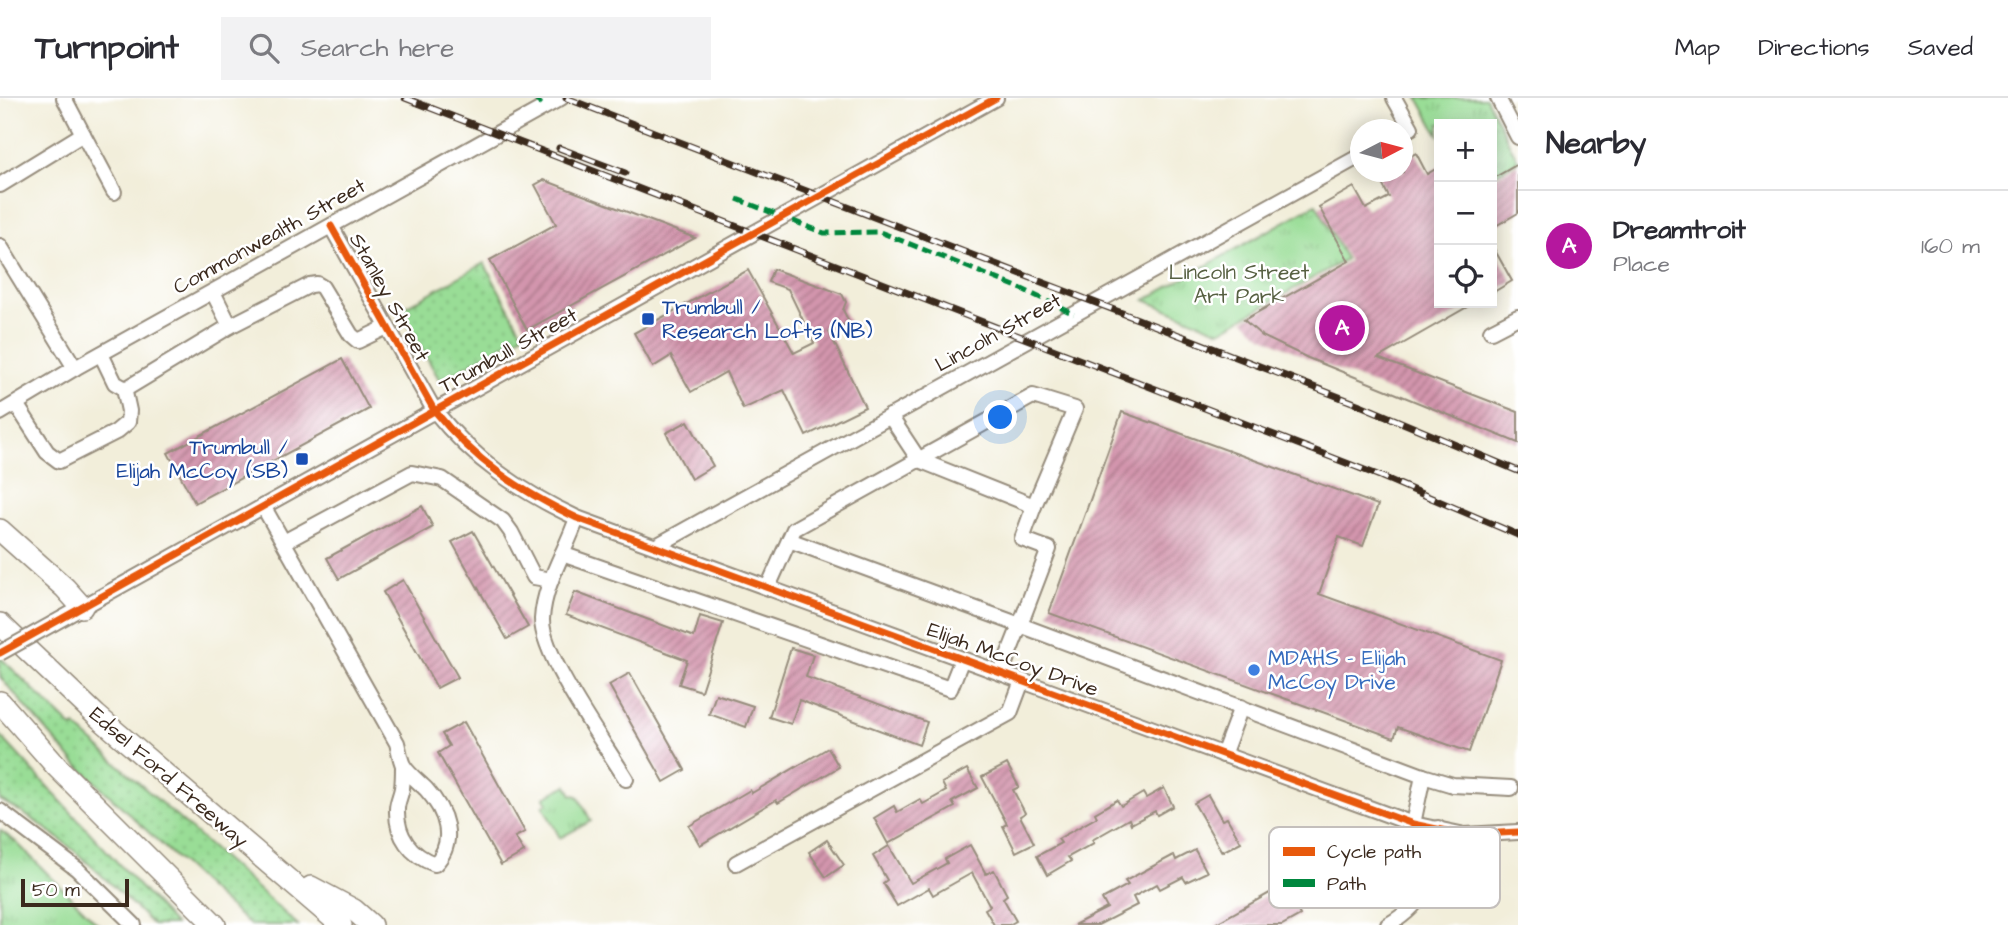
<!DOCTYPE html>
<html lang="en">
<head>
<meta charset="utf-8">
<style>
  body { margin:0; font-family:"Architects Daughter",sans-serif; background:#f2f2f3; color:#2b2b33 }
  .controls { position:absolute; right:21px; top:21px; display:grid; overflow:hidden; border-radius:0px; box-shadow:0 4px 18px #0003 }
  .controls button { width:63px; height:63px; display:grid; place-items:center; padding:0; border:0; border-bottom:2px solid #e1e1e2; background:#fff; color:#2b2b33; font:35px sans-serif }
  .compass { position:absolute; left:1350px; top:21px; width:63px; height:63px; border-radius:50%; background:#fff; box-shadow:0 4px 18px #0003; rotate:84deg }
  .scale { position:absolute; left:21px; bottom:18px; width:108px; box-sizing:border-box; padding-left:7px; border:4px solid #3b2a1e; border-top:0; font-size:19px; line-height:24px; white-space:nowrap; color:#3b2a1e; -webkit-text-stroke:5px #fff; paint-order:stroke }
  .you { position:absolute; left:1001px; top:320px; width:24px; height:24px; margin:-18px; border:5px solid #fff; border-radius:50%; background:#1a73e8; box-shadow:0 0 0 10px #1a73e833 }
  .badge { display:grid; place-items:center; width:46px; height:46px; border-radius:50%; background:#b5179e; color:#fff; font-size:23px; font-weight:700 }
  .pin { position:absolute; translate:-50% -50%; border:4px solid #fff; box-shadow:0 2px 7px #0006 }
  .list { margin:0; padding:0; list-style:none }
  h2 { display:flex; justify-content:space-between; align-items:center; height:91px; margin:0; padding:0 28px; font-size:30px }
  h2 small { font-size:23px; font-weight:400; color:#7c7c81 }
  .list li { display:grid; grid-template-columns:46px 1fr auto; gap:21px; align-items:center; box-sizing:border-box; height:112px; padding:0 28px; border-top:2px solid #e1e1e2 }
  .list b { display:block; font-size:26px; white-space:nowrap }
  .list p { margin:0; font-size:23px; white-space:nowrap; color:#7c7c81 }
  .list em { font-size:23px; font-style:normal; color:#7c7c81 }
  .icon { flex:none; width:38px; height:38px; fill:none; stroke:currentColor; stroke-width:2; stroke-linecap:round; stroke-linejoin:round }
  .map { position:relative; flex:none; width:1518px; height:827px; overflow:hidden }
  header { display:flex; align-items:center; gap:42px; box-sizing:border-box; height:98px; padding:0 35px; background:#fff; border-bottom:2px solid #e1e1e2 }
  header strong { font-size:33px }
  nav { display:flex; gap:38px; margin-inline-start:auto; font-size:24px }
  .search { width:490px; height:63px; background:#f2f2f3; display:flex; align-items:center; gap:18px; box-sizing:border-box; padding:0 24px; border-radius:0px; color:#7c7c81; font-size:26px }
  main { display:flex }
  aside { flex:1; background:#fff }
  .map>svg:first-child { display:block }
  .grass { fill:url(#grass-dots); stroke:#6a845a; stroke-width:2 }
  .park { fill:url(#park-tufts); stroke:#6a845a; stroke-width:2 }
  .building { fill:url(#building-hatch) }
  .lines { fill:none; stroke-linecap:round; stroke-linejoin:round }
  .minor-casing { stroke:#968c7c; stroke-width:18 }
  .highway-casing { stroke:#968c7c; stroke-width:24 }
  .minor { stroke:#fff; stroke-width:14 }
  .highway { stroke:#fff; stroke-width:21 }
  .rail-casing { stroke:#3b2a1e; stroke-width:7 }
  .rail { stroke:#fff; stroke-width:4.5; stroke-dasharray:13; stroke-linecap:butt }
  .minor-bridge-casing { stroke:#968c7c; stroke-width:18; stroke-linecap:butt }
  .minor-bridge { stroke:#fff; stroke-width:14 }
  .quiet { stroke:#00873e; stroke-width:5; stroke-dasharray:10 5; stroke-linecap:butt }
  .cycleway-casing { stroke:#fff; stroke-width:11 }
  .cycleway { stroke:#e8590c; stroke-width:7 }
  .transit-dot { fill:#1a4fb4; stroke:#fff; stroke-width:2.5 }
  .shop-dot { fill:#3f7fe0; stroke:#fff; stroke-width:2.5 }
  .labels { text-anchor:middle; stroke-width:5; stroke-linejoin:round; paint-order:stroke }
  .street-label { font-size:21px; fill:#3b2a1e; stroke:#fff }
  .park-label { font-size:21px; fill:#576042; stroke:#fff }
  .transit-label { font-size:21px; fill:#164399; stroke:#fff; text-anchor:start }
  .shop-label { font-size:21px; fill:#366cbe; stroke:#fff; text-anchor:start }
  .key { fill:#fff; stroke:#c4bfbc; stroke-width:2 }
  .key-label { font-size:19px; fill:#3b2a1e }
</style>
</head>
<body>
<header>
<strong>Turnpoint</strong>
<div class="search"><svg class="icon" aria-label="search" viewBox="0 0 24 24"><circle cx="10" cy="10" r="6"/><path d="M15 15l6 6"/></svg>Search here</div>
<nav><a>Map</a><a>Directions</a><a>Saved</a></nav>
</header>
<main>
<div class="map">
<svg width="1518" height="827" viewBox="0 0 1518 827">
  <defs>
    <pattern id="grass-dots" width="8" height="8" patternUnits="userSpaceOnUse" patternTransform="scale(1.75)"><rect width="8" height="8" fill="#99dd96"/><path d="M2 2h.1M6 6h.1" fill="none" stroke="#85be81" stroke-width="1.8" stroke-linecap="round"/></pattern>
    <pattern id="park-tufts" width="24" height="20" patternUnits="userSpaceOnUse" patternTransform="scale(1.75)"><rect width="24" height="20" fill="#99dd96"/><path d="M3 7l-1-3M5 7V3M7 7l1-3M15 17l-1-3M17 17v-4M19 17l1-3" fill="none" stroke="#85be81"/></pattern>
    <pattern id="building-hatch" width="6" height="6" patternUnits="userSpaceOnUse" patternTransform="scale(1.75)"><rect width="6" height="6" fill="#d395ad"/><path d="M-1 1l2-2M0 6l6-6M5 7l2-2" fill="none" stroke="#ac7a8c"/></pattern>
  </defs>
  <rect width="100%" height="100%" fill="#fff"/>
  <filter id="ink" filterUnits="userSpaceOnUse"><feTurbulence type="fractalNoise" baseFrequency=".0143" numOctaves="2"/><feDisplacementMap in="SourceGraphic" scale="14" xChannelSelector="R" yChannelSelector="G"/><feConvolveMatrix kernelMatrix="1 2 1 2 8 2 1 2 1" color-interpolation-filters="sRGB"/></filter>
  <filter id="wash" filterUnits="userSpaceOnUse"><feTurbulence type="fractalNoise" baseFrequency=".00686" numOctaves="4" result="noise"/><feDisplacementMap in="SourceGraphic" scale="28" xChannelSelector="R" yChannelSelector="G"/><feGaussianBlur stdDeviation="1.57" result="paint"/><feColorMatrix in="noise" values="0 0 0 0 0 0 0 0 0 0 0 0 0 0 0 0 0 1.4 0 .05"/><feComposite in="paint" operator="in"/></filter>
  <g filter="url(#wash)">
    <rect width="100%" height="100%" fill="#f2eeda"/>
    <g class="grass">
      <path d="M484,165L523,236L440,283L400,212Z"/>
      <path d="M0,559L73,630L75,628L298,827H250L212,794L73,663L0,579Z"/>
      <path d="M0,638V637L175,827H153C103,779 63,735 0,702Z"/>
    </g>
    <g class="park">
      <path d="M1418,0H1486L1518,63L1492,78V26H1439V38Z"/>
      <path d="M1316,106L1346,161L1220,233L1145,202Z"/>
      <path d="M567,687L572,697L578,698L591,723L560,740L543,708L548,705L544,699Z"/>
      <path d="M0,732L16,744L99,827H0Z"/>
    </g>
    <g id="blocks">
      <g class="building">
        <path d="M1416,55L1427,76L1439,69V205H1474L1378,260L1518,314V345L1308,260L1262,238L1244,222L1349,163L1319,109L1354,89L1366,111L1389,99L1376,74H1403V62Z"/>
        <path d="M1518,66V115L1492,130V81Z"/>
        <path d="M544,82L695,140L527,232L490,162L556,126L535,87Z"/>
        <path d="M1492,147L1512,183L1492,195Z"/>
        <path d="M773,171L842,196L846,204L843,212L849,224L829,234L865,309L806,338L784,292L743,311L726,274L691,294L671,258L653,269L634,235L748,172L794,255L814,245L788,191L768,184Z"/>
        <path d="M342,261L369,311L195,405L168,355Z"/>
        <path d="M1122,314L1378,407L1363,448L1339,439L1319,496L1501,562L1469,654L1398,629L1394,640L1049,515Z"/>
        <path d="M688,323L713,368L691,381L666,335Z"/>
        <path d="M422,408L433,429L339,481L327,460Z"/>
        <path d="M473,433L528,529L507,541L452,444Z"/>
        <path d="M403,482L458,579L437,590L383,494Z"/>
        <path d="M575,494L694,539L700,518L723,525L701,593L679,586L687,562L566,517Z"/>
        <path d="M791,550L813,557L806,579L927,624L919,647L799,602L791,626L769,619Z"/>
        <path d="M630,575L685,672L664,684L609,587Z"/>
        <path d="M716,596L753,608L746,629L709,616Z"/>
        <path d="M464,624L525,734L515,739L524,754L501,767L438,655L449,648L442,636Z"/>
        <path d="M828,650L839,669L778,705L776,702L700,747L689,728L750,692L752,695Z"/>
        <path d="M1007,666L1019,689L1013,692L1025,715L1020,718L1034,745L1016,754L1003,728L1007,726L982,679Z"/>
        <path d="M967,671L978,690L952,704L955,709L888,746L874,720L894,708L897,714L920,701L923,706L946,693L942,685Z"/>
        <path d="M1164,690L1173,708L1157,717L1155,713L1131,726L1129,721L1092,742L1094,745L1068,759L1071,763L1047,777L1037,758L1061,745L1058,741L1097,719L1095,715L1117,702L1121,708L1143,695L1146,700Z"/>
        <path d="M1208,697L1222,722L1227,720L1241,744L1222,754L1194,705Z"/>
        <path d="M827,742L844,767L826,779L809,754Z"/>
        <path d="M970,747L986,776L994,772L1007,797L1003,800L1016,823L1009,827H994L985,811L990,808L972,775L933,797L929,790L897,808L883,785L887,782L873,758L889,748L911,785L947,765L945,761Z"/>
        <path d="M1195,752L1207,774L1186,784L1183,779L1160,791L1157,786L1133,799L1137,807L1098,827H1074L1107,810L1102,801L1128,787L1125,783L1174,757L1176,762Z"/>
        <path d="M1284,787L1300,817L1282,827H1213Z"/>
      </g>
    </g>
  </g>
  <g filter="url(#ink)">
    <use href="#blocks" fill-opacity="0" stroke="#968c7c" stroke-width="2"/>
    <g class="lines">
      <defs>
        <g id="minor">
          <path d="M1394,0L1411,30L1402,35"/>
          <path d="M1498,0L1518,39"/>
          <path d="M83,36L114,94"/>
          <path d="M0,87L83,36L64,0"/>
          <path d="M331,128L434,312C475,363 518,392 577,420L1413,726L1465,737L1518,734"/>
          <path d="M0,148L75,270"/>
          <path d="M230,228L310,187L317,186L322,189L351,237L358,243L387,229"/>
          <path d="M1491,233L1518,219"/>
          <path d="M101,256L115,285L124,290L129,289L230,228L213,194"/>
          <path d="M16,306L47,354L59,363L116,334L128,324L129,313L124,290"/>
          <path d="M0,315L75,270L561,0"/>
          <path d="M263,408L397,645C399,652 400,661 403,667C408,676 419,684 426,691C446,713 457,743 435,766C411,758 396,738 397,711C397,704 401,697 402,690C403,682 403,675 403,667"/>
          <path d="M577,420C566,453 544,485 542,521C541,558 605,646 626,681"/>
          <path d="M789,442L1020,527L1049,451L1022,441L1034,408L919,362L890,318"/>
          <path d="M284,444L412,375L442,381L503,423L511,434L534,479L551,482"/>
          <path d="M656,448L1360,58"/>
          <path d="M562,456L950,591L962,561"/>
          <path d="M768,489L794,431L1033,298L1075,311L1034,408"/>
          <path d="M54,525L996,0"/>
          <path d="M1001,575L1020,527L1423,678L1413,726"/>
          <path d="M1223,657L1241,609"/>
          <path d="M1423,678L1453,687L1511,690"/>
          <path d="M0,713L77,771L134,827"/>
          <path d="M736,765L1010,615L1022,583"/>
          <path d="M1388,827C1428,804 1436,774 1438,730"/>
        </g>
        <g id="highway">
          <path d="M0,432L65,490L82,509"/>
          <path d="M0,526L96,617L341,827"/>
          <path d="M0,604L57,669L215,827"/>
          <path d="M311,789L354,812L371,827"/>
        </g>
      </defs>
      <use href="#minor" class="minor-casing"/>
      <use href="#highway" class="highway-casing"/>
      <use href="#minor" class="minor"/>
      <use href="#highway" class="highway"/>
      <defs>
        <g id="rail">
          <path d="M405,0L1380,378L1518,437"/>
          <path d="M566,0L1360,307L1518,373"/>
          <path d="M559,50L625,75"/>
        </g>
      </defs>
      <use href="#rail" class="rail-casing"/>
      <use href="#rail" class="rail"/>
      <defs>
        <path id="minor-bridge" d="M0,555L54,525"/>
      </defs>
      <use href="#minor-bridge" class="minor-bridge-casing"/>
      <use href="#minor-bridge" class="minor-bridge"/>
      <g class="quiet">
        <path d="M534,0L544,9"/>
        <path d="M737,101L824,135L880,134L1022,191L1074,216"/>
      </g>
      <defs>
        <g id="cycleway">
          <path d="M331,128L434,312C475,363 518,392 577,420L1413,726L1465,737L1518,734"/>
          <path d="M0,555L996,0"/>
        </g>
      </defs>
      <use href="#cycleway" class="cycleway-casing"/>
      <use href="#cycleway" class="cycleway"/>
    </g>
  </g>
  <g class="transit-dot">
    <rect x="641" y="214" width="14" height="14" rx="3.5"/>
    <rect x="295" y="354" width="14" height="14" rx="3.5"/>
  </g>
  <circle class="shop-dot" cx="1254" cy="572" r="7"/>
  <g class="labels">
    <g class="street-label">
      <text transform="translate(269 138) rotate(-29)" y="7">Commonwealth Street</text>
      <text transform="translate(390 199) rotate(61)" y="7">Stanley Street</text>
      <text transform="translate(998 234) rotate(-29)" y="7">Lincoln Street</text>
      <text transform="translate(508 252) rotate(-29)" y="7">Trumbull Street</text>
      <text transform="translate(1013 561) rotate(20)" y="7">Elijah McCoy Drive</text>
      <text transform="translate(169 679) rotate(41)" y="7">Edsel Ford Freeway</text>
    </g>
    <g class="park-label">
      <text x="1239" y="181">Lincoln Street<tspan x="1239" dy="24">Art Park</tspan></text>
    </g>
    <g class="transit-label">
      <text x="662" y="216">Trumbull /<tspan x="662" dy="24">Research Lofts (NB)</tspan></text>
      <text x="288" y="356" text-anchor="end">Trumbull /<tspan x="288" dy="24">Elijah McCoy (SB)</tspan></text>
    </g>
    <g class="shop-label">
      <text x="1268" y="567">MDAHS - Elijah<tspan x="1268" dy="24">McCoy Drive</tspan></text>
    </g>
  </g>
  <rect x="1269" y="729" width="231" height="81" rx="10" class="key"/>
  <rect x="1283" y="749" width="32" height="9" fill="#e8590c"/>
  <rect x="1283" y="781" width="32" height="8" fill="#00873e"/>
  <g class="key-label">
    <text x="1327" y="760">Cycle path</text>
    <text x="1327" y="792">Path</text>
  </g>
</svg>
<div class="controls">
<button>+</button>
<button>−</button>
<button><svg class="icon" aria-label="locate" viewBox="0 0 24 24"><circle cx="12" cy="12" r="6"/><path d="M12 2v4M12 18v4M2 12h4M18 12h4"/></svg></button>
</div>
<svg class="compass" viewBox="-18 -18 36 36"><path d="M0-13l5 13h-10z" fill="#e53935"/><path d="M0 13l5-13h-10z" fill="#7c7c81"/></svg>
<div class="scale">50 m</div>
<div class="you"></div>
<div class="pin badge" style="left:1342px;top:230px">A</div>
</div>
<aside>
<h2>Nearby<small></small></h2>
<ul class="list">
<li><span class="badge">A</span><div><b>Dreamtroit</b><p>Place</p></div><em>160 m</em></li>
</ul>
</aside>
</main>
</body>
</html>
